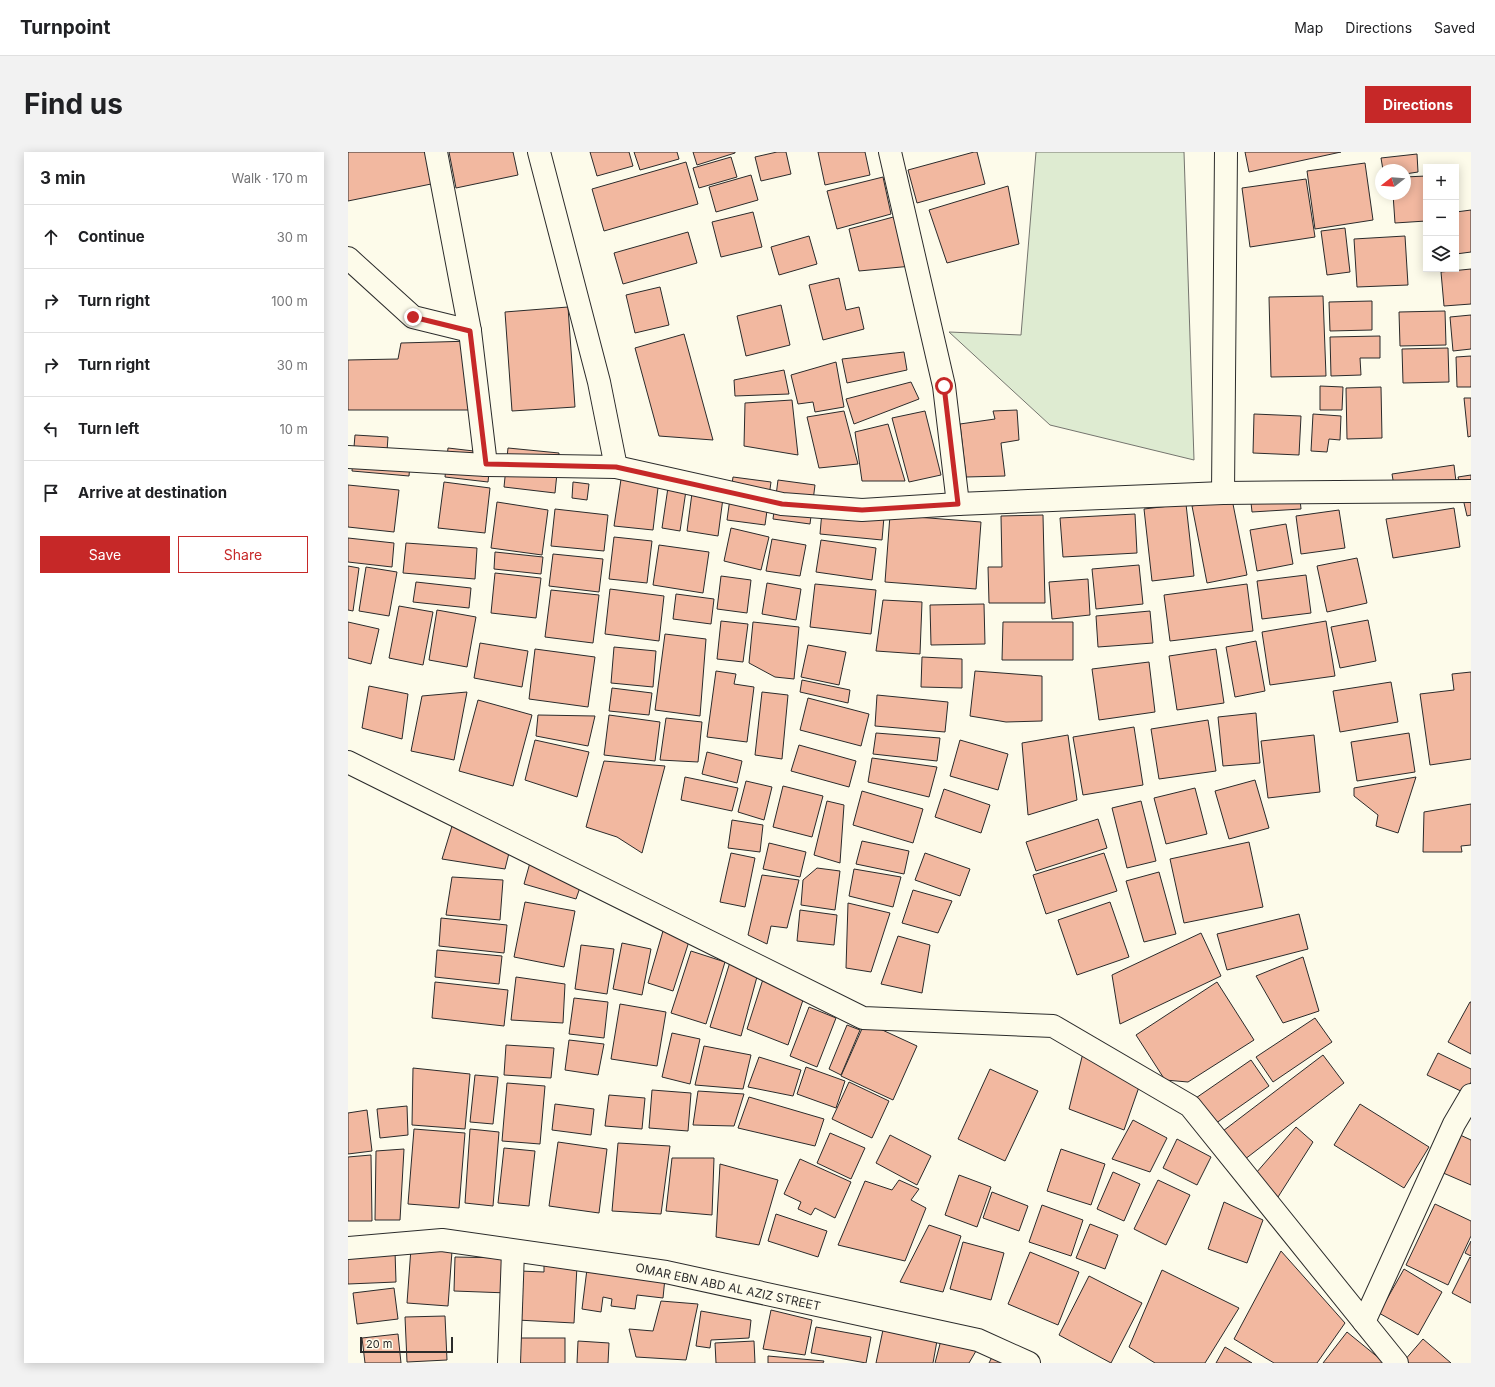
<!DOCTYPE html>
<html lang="en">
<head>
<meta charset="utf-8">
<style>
  body { margin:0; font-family:Inter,sans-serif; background:#f2f2f2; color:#202124 }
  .controls { position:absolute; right:12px; top:12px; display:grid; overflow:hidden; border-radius:0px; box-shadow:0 2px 10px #0003 }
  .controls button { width:36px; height:36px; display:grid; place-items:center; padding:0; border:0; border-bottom:1px solid #e0e0e0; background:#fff; color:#202124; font:20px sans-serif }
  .compass { position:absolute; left:1027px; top:12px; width:36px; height:36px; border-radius:50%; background:#fff; box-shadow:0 2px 10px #0003; rotate:253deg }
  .scale { position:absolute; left:12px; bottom:10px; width:93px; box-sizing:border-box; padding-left:4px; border:2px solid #2b2b2b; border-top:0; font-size:11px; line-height:14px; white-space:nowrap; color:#2b2b2b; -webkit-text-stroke:3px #fdfbea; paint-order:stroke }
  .stop { position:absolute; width:12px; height:12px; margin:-9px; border:3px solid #c62828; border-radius:50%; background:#fff }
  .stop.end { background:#c62828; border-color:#fff; box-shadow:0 1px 4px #0008 }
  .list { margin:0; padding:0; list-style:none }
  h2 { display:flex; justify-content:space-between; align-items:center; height:52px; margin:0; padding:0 16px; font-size:17px }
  h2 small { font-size:13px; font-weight:400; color:#757577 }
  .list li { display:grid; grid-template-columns:26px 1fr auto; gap:12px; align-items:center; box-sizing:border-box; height:64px; padding:0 16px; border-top:1px solid #e0e0e0 }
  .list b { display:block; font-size:15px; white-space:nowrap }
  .list em { font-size:13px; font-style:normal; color:#757577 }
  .actions { display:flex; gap:8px; padding:12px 16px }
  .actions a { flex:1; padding:9px 0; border:1px solid #c62828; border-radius:0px; text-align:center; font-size:14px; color:#c62828 }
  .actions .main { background:#c62828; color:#fff }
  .icon { flex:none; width:22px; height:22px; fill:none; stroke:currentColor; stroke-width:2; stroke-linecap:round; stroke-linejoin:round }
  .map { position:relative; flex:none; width:1123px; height:1211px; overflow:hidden; border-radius:0px }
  header { display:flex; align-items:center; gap:24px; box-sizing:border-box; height:56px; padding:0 20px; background:#fff; border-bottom:1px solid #e0e0e0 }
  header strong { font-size:19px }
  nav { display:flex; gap:22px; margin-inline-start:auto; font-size:14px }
  .intro { display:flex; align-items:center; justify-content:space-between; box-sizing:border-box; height:96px; padding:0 24px }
  h1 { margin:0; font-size:28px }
  .button { padding:10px 18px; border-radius:0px; background:#c62828; color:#fff; font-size:14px; font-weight:700 }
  main { display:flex; gap:24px; padding:0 24px }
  aside { flex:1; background:#fff; border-radius:0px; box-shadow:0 2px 10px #0003 }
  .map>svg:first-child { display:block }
  .green { fill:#deebd1; stroke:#74746e }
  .building { fill:#f2b8a0; stroke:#2b2b2b }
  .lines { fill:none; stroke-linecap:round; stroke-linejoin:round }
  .minor-casing { stroke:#2b2b2b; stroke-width:24 }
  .tertiary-casing { stroke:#2b2b2b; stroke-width:24 }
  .minor { stroke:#fdfbea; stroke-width:22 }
  .tertiary { stroke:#fdfbea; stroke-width:22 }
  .route { stroke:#c62828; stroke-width:5 }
  .labels { text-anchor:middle; stroke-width:3; stroke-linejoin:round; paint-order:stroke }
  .street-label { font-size:12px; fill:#2b2b2b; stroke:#fdfbea }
</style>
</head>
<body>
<header>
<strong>Turnpoint</strong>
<nav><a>Map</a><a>Directions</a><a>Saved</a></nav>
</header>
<div class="intro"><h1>Find us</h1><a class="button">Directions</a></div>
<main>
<aside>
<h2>3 min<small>Walk · 170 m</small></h2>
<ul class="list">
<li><svg class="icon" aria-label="ahead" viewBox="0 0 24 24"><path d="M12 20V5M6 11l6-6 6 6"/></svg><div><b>Continue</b></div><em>30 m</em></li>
<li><svg class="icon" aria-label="right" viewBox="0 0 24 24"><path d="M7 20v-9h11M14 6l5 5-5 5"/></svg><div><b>Turn right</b></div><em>100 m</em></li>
<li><svg class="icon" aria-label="right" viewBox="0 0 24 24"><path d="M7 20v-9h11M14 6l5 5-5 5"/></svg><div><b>Turn right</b></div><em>30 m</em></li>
<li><svg class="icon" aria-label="left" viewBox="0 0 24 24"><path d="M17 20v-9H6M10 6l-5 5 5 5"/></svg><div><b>Turn left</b></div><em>10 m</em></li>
<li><svg class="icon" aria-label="arrive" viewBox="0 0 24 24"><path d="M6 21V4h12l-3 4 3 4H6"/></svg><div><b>Arrive at destination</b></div></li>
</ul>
<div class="actions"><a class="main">Save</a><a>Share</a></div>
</aside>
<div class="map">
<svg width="1123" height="1211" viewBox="0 0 1123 1211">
  <rect width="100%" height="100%" fill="#fdfbea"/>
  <path class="green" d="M688,0H836L846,308L702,273L601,180L673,183Z"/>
  <g class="building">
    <path d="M0,0H82L88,31L0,49Z"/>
    <path d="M101,0H165L170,23L108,36Z"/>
    <path d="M242,0H281L285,14L249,24Z"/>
    <path d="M286,0H329L331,7L292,18Z"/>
    <path d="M345,0H387V1L349,13Z"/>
    <path d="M429,0H438L443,22L413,29L407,5Z"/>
    <path d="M470,0H517L522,23L477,33Z"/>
    <path d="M626,0H629L637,32L569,51L560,18Z"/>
    <path d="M897,0H993L901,20Z"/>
    <path d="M1069,2L1070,20L1057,22V18H1035L1033,6Z"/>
    <path d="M383,5L389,25L351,36L345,16Z"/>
    <path d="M338,10L350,52L256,79L244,37Z"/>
    <path d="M1017,11L1025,68L967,77L959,19Z"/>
    <path d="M403,23L410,48L368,60L361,35Z"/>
    <path d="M1078,24V69L1047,71L1045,42H1057V25Z"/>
    <path d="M535,25L543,62L489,77L479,39Z"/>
    <path d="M958,27L967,85L902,95L894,36Z"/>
    <path d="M660,34L671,92L599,111L581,58Z"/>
    <path d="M1123,58V100L1108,102V60Z"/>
    <path d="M405,60L414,95L373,105L364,70Z"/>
    <path d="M549,64L564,114L511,119L501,77Z"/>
    <path d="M997,76L1002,120L979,123L973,79Z"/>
    <path d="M340,80L349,111L275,132L266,101Z"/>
    <path d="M461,84L469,112L431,123L423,95Z"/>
    <path d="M1057,84L1060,133L1009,135L1006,87Z"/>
    <path d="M1123,117V152L1096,154L1093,120Z"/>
    <path d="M491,126L498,158L511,155L516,177L475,188L461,133Z"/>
    <path d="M312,135L321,173L287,181L278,143Z"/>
    <path d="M975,144L978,224L923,225L921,145Z"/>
    <path d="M1024,149V178L982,179L981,150Z"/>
    <path d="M433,153L442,193L398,204L389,164Z"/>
    <path d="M220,155L227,255L164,259L157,160Z"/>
    <path d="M1097,159L1098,193L1052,194L1051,160Z"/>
    <path d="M1123,163V197L1105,199L1102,165Z"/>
    <path d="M336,182L365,288L311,284L287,196Z"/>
    <path d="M1032,184V206H1012L1013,223L983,224L982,185Z"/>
    <path d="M125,189V258H0V208L50,207L53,191Z"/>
    <path d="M1100,196L1101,230L1055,231L1054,197Z"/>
    <path d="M556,200L559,218L499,231L494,207Z"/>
    <path d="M1123,204V235H1109L1108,205Z"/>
    <path d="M488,210L496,255L467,260L465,250L450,252L443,223Z"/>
    <path d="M436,218L441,242L387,244L386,228Z"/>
    <path d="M563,230L571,247L506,272L498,247Z"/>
    <path d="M972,234L995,235L994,258H972Z"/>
    <path d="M1033,235L1034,286L999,287L998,236Z"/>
    <path d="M1116,246H1123V284L1120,285Z"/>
    <path d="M444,248L450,303L396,294L397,251Z"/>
    <path d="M669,258L671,288L653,291L657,324L618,325L612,272L647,267L645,259Z"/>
    <path d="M496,259L510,312L471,316L459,265Z"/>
    <path d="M577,259L593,323L561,330L544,266Z"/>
    <path d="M906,262L953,264L951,303L905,301Z"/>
    <path d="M965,262L993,264L992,288L981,287L979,300L963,299Z"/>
    <path d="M540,272L557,329H514L507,280Z"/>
    <path d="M7,283L40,285L39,299L63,301L61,324L4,319Z"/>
    <path d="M100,296L143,301L140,330L97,325Z"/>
    <path d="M160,296L211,301L207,341L156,335Z"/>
    <path d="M1106,313L1109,338L1048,346L1044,322Z"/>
    <path d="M275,314L312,319L305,378L266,374Z"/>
    <path d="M322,322L340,325L332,379L314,376Z"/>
    <path d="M1123,323V363L1119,364L1110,325Z"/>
    <path d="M385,325L423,330L417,373L379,368Z"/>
    <path d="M346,326L377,331L370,384L339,379Z"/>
    <path d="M430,328L467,333L462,372L425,367Z"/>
    <path d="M96,330L142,336L137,381L90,376Z"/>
    <path d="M225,330L241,332L239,348L224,346Z"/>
    <path d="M0,333L51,338L46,380L0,375Z"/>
    <path d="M951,337L953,357L904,360L902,341Z"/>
    <path d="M884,347L899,423L859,431L844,354Z"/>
    <path d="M475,348L537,353L534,388L472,382Z"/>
    <path d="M149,350L200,358L194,403L143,396Z"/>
    <path d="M838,352L846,424L804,429L796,357Z"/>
    <path d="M1106,356L1112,395L1045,406L1038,367Z"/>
    <path d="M207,357L260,363L256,399L203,394Z"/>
    <path d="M991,358L997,396L953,402L948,364Z"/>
    <path d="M787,362L789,401L715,405L712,366Z"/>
    <path d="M542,363L633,370L628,437L537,430Z"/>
    <path d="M695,363L697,451H641L640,415H654L653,364Z"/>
    <path d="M938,372L945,412L909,419L902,378Z"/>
    <path d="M383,376L421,385L413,418L376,409Z"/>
    <path d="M266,385L304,389L299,431L261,427Z"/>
    <path d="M0,386L46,391L44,415L0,410Z"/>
    <path d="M424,387L458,393L452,424L418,419Z"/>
    <path d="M473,388L528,396L524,428L468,420Z"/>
    <path d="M58,391L129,396L127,427L55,421Z"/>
    <path d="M311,393L361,400L355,441L305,433Z"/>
    <path d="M147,400L195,405L193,422L146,417Z"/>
    <path d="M205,402L255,407L251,440L201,434Z"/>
    <path d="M1009,406L1019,451L979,460L969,414Z"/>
    <path d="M791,413L795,452L748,457L744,417Z"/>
    <path d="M0,414L11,416L5,459L0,458Z"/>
    <path d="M18,415L49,420L41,464L11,459Z"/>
    <path d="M147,421L193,426L188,466L143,461Z"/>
    <path d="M958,423L963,461L914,467L909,429Z"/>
    <path d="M373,424L403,428L399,461L369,457Z"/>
    <path d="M740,427L742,463L704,467L701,430Z"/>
    <path d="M68,430L123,436L121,456L65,450Z"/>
    <path d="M419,431L453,437L448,468L414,462Z"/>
    <path d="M467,432L528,438L523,482L462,475Z"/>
    <path d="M899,432L905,479L822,489L816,443Z"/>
    <path d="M262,437L316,444L311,489L257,482Z"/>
    <path d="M203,438L251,443L245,491L197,485Z"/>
    <path d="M328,442L366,447L363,472L325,467Z"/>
    <path d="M535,448L574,450L572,502L528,499Z"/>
    <path d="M636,452L637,492L583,493L582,453Z"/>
    <path d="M51,454L85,460L75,513L41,506Z"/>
    <path d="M89,458L128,465L119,515L81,508Z"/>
    <path d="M802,459L805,491L750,495L748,464Z"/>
    <path d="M1020,468L1028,509L992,516L983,475Z"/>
    <path d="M373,469L400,472L395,510L369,507Z"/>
    <path d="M978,469L987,524L922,533L914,480Z"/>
    <path d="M0,470L31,477L23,512L0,506Z"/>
    <path d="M405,470L451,475L446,527L427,525L401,511Z"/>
    <path d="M655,470H725V508H654Z"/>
    <path d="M317,482L358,487L352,564L307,558Z"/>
    <path d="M908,489L917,539L887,545L878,495Z"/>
    <path d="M132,491L180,499L174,535L126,526Z"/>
    <path d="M460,493L498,500L491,533L453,525Z"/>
    <path d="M266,495L308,499L305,535L263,531Z"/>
    <path d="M187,497L247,505L240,555L181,547Z"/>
    <path d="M868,497L876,551L829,558L821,504Z"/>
    <path d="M574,505L614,507V536L573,535Z"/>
    <path d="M801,510L807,560L751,568L744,517Z"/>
    <path d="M368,519L388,522L386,532L406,535L399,590L359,585Z"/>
    <path d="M627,519L694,524V569L658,570L622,564Z"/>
    <path d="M1123,520V607L1082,613L1072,542L1106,538L1104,522Z"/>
    <path d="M454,528L502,538L500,551L452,540Z"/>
    <path d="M1043,530L1050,570L992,580L985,539Z"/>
    <path d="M21,534L60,542L54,587L14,576Z"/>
    <path d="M264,536L304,541L301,563L261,559Z"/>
    <path d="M119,540L106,608L63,599L74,544Z"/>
    <path d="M414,540L440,543L434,607L407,603Z"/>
    <path d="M529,543L600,550L597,580L527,574Z"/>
    <path d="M460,546L521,562L513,594L452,578Z"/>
    <path d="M130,548L184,563L165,634L111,619Z"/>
    <path d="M908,561L912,611L875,614L870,565Z"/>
    <path d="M190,563L247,564L240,594L188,584Z"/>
    <path d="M261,563L312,570L307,609L256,603Z"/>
    <path d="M318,566L354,570L350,610L312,608Z"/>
    <path d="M860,568L868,619L811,627L803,577Z"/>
    <path d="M786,575L795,633L735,643L725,585Z"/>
    <path d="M528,581L592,586L589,609L525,602Z"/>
    <path d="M1061,581L1067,620L1009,629L1003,590Z"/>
    <path d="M720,583L729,648L680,663L674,591Z"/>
    <path d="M966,583L972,640L920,646L913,589Z"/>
    <path d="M187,588L241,600L229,645L177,628Z"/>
    <path d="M612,588L660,602L650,638L602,624Z"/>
    <path d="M451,593L508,609L501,635L443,619Z"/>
    <path d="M359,600L394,609L389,631L354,622Z"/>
    <path d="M524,606L589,615L581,645L520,630Z"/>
    <path d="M256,609L317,614L294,701L269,685L238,675Z"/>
    <path d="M337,625L390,636L384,659L333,648Z"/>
    <path d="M1068,625L1050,681L1028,674L1030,663L1006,644V636Z"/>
    <path d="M907,628L921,676L881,687L867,639Z"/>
    <path d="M398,629L424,635L416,668L390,660Z"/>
    <path d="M435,634L475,644L464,685L425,675Z"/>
    <path d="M847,636L859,682L818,692L806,646Z"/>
    <path d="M596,637L642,653L633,681L587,665Z"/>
    <path d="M514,639L575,657L565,691L505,673Z"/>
    <path d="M479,649L496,653L492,711L466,703Z"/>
    <path d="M793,649L808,709L779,716L764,656Z"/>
    <path d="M1123,652V693L1113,694L1114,700H1075L1076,660Z"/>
    <path d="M108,661L165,685L157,717L94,707Z"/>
    <path d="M750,667L759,696L688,719L678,690Z"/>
    <path d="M384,668L415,673L412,700L380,696Z"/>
    <path d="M514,689L561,699L556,722L508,712Z"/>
    <path d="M901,690L915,755L836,771L822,707Z"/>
    <path d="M421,691L458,700L452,725L415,717Z"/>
    <path d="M185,700L236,724L228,747L176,732Z"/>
    <path d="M383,701L407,706L397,755L372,750Z"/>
    <path d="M577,701L622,717L612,744L567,728Z"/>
    <path d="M756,701L769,739L698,762L685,723Z"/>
    <path d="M469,716L492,719L487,758L453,753L455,728Z"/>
    <path d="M506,717L553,725L545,755L501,744Z"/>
    <path d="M811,720L828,782L796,790L778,729Z"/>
    <path d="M414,723L451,728L439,776L423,774L419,792L400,783Z"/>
    <path d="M104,725L155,728L152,768L98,763Z"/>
    <path d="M565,738L604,749L590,781L554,771Z"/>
    <path d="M177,750L227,759L216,815L166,805Z"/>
    <path d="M762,750L781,805L729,823L710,768Z"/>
    <path d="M500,751L542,761L523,820L498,816Z"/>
    <path d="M452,758L489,763L486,793L449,789Z"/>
    <path d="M951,762L960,797L879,818L869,782Z"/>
    <path d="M319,765L345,777L325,839L300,831Z"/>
    <path d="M93,766L159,773L156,801L91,794Z"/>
    <path d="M853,781L873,824L772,872L764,823Z"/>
    <path d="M550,784L582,793L574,841L533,832Z"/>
    <path d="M274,791L303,797L294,843L265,837Z"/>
    <path d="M233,793L266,797L259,842L227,837Z"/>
    <path d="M89,798L154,804L151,832L87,825Z"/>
    <path d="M343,799L377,810L358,872L323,861Z"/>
    <path d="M955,805L971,859L935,871L908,824Z"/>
    <path d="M382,810L410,821L393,884L362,875Z"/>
    <path d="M416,824L457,842L440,893L399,877Z"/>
    <path d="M168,825L217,832L215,871L163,868Z"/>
    <path d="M87,830L160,838L156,874L84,866Z"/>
    <path d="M869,830L906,888L840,930L817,928L788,883Z"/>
    <path d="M226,846L260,850L256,886L221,882Z"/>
    <path d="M1122,850H1123V902L1100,890Z"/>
    <path d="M272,852L318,860L309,914L263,907Z"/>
    <path d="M461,855L488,866L469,915L442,904Z"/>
    <path d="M967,866L984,890L925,930L908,905Z"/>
    <path d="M517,870L569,894L545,948L493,924Z"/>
    <path d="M499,873L512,878L493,923L481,917Z"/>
    <path d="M324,881L352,887L342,932L314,925Z"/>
    <path d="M221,888L256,892L250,923L217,918Z"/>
    <path d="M158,893L206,896L203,926L156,923Z"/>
    <path d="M356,894L403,903L395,937L347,933Z"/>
    <path d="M735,901L791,935L776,978L721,957Z"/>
    <path d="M1090,901L1123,917V930L1117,941L1079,923Z"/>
    <path d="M975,903L996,931L892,1011L871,982Z"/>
    <path d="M411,905L453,918L445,944L400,935Z"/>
    <path d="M903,908L921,934L864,974L845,948Z"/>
    <path d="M458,915L497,929L488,956L449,942Z"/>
    <path d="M65,916L122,922L117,977L64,973Z"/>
    <path d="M642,917L690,939L657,1009L610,987Z"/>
    <path d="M127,923L150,925L145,972L122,970Z"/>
    <path d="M501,930L541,949L524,986L484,967Z"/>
    <path d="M159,931L197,934L192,992L154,989Z"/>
    <path d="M304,938L343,941L340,979L301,976Z"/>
    <path d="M350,939L396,942L386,974L345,973Z"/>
    <path d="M261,943L297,946L294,977L257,974Z"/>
    <path d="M401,945L476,967L467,994L390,976Z"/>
    <path d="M207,952L246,957L243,983L204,978Z"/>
    <path d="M1012,952L1081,995L1056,1036L986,993Z"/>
    <path d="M59,954L60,983L32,986L29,957Z"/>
    <path d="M19,958L24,999L0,1002V961Z"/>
    <path d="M785,968L819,986L802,1020L764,1007Z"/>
    <path d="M948,975L965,990L930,1045L908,1021Z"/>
    <path d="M66,977L117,981L111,1056L60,1052Z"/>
    <path d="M122,977L151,980L145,1054L117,1051Z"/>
    <path d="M482,981L517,996L503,1027L469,1011Z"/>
    <path d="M1110,982L1123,988V1033L1093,1020Z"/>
    <path d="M542,983L583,1004L569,1033L528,1011Z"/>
    <path d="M829,987L863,1005L849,1033L815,1016Z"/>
    <path d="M210,990L259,997L251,1061L201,1054Z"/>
    <path d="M270,991L322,994L313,1062L264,1059Z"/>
    <path d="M156,996L187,999L181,1054L150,1051Z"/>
    <path d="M56,997L52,1068H27L28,999Z"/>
    <path d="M713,997L757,1012L743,1053L699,1039Z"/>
    <path d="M23,1003L24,1069H0V1005Z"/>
    <path d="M324,1006H366L364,1063L318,1059Z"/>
    <path d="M452,1007L503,1030L487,1066L467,1056L463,1063L450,1057L453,1050L436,1042Z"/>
    <path d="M372,1012L430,1028L411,1093L368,1085Z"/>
    <path d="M765,1020L792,1032L776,1069L749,1057Z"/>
    <path d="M611,1023L643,1035L629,1075L597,1063Z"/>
    <path d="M551,1028L571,1037L563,1048L578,1056L557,1109L490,1093L517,1029L544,1038Z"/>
    <path d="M810,1028L842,1043L818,1093L786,1077Z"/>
    <path d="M644,1040L680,1054L671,1079L635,1066Z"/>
    <path d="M876,1050L915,1068L899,1111L860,1097Z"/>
    <path d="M1087,1052L1123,1069V1084L1100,1133L1058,1113Z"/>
    <path d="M694,1053L735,1068L723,1104L681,1090Z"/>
    <path d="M428,1062L479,1079L470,1105L420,1089Z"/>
    <path d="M742,1072L770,1083L757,1117L728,1106Z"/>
    <path d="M581,1073L613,1084L595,1140L552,1130Z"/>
    <path d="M1123,1089V1104L1117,1101Z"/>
    <path d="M615,1090L656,1101L643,1148L602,1137Z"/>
    <path d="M63,1096L104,1099L100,1154L59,1151Z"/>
    <path d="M47,1099L48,1130L0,1132V1101Z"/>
    <path d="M933,1099L997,1171L969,1211H926L886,1187Z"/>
    <path d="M682,1100L731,1120L710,1173L660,1152Z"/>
    <path d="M107,1105L160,1106V1141L106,1139Z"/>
    <path d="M1122,1105L1123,1106V1151L1104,1141Z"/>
    <path d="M196,1112L229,1114L226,1171L169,1168L172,1119L196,1120Z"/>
    <path d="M239,1117L317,1126L315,1146L289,1143L287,1157L263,1154L264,1147L255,1145L253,1160L234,1157Z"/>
    <path d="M1056,1117L1094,1140L1070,1183L1031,1161Z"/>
    <path d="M814,1118L891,1156L857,1211H807L781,1195Z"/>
    <path d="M741,1124L794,1151L763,1211L711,1183Z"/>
    <path d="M46,1136L50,1167L9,1172L5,1141Z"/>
    <path d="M313,1149L350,1152L338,1208L288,1205L281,1177L305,1179Z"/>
    <path d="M423,1158L464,1168L457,1203L415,1197Z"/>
    <path d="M353,1159L403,1168L401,1186L363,1188L362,1196L348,1194Z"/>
    <path d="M97,1164L99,1208L59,1210L57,1165Z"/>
    <path d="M536,1173L590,1183L585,1211H528Z"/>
    <path d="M468,1175L523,1185L518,1211L463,1201Z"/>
    <path d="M999,1180L1037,1211H975Z"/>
    <path d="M50,1182L53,1211H17L14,1186Z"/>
    <rect x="165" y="1186" width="52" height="25"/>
    <path d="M1075,1187L1103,1211H1058L1056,1209Z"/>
    <path d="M593,1188L628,1199L621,1211H587Z"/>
    <path d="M230,1189L261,1191L260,1211H229Z"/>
    <path d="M406,1189L407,1211H368L367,1191Z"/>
    <path d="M877,1195L904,1211H868Z"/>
    <path d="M647,1199L671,1211H641Z"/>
    <path d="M420,1204L476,1209L475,1211H420Z"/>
  </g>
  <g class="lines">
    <defs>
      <g id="minor">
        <path d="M88,0L122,179L138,313"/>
        <path d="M191,0L251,230L268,315"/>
        <path d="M542,0L596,234L610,352"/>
        <path d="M0,106L65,165L122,179"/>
        <path d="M0,305L138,313L268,315L434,352L514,358L610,352L875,341L1123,339"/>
        <path d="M875,341L878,0"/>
        <path d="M0,610L515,866L705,874L842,954L1049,1211"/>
        <path d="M1016,1170L1106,972L1123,943"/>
        <path d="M161,1211L165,1099"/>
      </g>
      <path id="tertiary" d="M0,1096L94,1088L318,1120L630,1188L681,1211"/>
    </defs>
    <use href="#minor" class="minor-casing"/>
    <use href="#tertiary" class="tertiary-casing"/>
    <use href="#minor" class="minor"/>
    <use href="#tertiary" class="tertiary"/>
  </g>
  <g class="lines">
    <path class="route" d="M65,165L122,179L138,312L268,315L434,352L514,358L610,352L596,234"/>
  </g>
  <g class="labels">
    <g class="street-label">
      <text transform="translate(380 1135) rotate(12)" y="4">OMAR EBN ABD AL AZIZ STREET</text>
    </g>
  </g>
</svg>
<div class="controls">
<button>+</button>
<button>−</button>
<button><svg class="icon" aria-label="layers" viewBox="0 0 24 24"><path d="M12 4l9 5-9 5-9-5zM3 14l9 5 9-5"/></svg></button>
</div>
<svg class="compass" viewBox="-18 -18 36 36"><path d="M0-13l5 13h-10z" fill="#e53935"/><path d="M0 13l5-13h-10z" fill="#757577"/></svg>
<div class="scale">20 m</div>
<div class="stop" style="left:596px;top:234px"></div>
<div class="stop end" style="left:65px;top:165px"></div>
</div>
</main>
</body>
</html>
